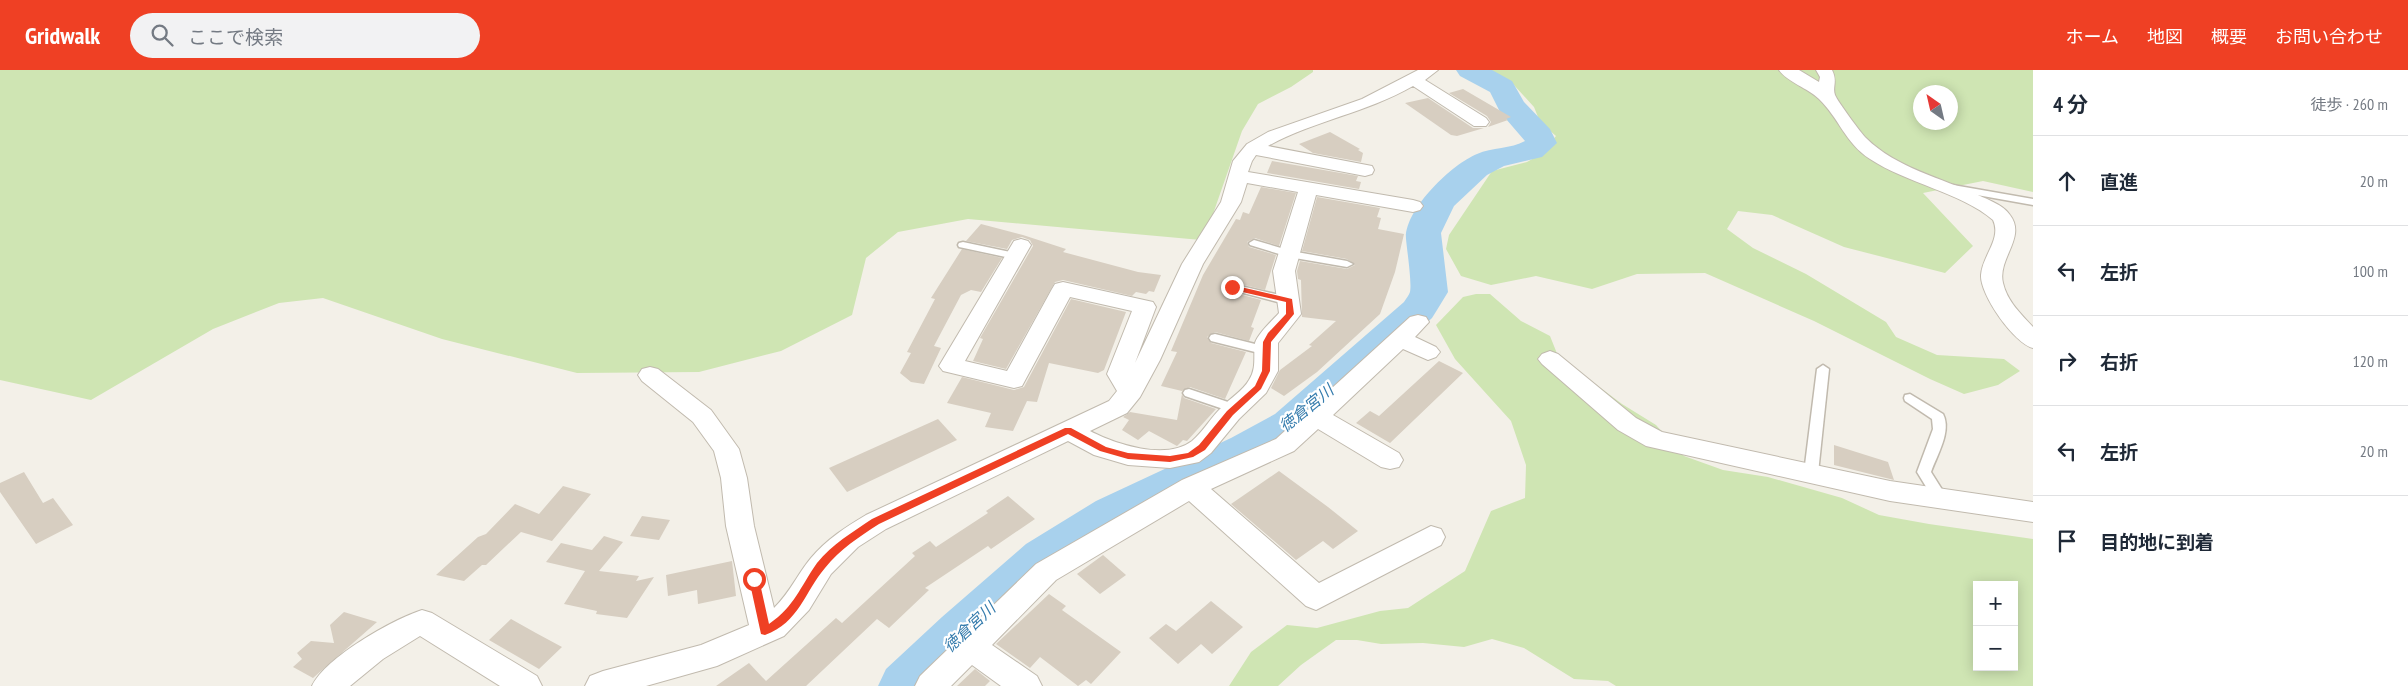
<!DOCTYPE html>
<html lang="ja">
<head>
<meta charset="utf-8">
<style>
  body { margin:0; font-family:"PT Sans Narrow","Noto Sans JP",sans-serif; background:#f2f2f3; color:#1f2937 }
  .controls { position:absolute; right:15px; bottom:15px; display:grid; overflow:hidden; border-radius:0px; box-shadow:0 2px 12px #0003 }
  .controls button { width:45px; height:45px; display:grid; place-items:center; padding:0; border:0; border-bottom:1px solid #e0e1e3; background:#fff; color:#1f2937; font:25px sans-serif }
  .compass { position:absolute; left:1913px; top:15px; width:45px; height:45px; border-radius:50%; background:#fff; box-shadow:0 2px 12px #0003; rotate:326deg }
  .stop { position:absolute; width:15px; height:15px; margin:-11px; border:4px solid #ef4024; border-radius:50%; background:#fff }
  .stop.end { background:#ef4024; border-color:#fff; box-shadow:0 1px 5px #0008 }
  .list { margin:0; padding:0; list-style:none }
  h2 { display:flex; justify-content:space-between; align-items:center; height:65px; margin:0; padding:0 20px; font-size:21px }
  h2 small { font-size:16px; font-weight:400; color:#747a83 }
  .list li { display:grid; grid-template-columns:32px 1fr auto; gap:15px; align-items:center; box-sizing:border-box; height:90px; padding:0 20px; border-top:1px solid #e0e1e3 }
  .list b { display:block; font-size:19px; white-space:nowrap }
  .list em { font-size:16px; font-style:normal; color:#747a83 }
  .icon { flex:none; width:28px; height:28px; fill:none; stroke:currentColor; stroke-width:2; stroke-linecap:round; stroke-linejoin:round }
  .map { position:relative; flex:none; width:2033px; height:616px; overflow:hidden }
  header { display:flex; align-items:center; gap:30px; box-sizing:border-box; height:70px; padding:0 25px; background:#ef4024; color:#fff }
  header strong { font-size:24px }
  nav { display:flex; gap:28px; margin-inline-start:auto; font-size:18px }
  .search { width:350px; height:45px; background:#f2f2f3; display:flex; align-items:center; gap:12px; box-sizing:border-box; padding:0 18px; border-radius:28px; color:#747a83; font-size:19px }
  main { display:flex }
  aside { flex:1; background:#fff }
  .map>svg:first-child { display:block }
  .green { fill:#cfe5b3; fill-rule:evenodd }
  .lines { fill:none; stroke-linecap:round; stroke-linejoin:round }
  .river { fill:#a8d1ed; fill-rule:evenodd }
  .building { fill:#d7cec1 }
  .lane-casing { stroke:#c1baae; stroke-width:3 }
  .street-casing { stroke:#c1baae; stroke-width:2 }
  .lane { fill:#fff; fill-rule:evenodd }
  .street { fill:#fff; fill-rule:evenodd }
  .route { fill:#ef4024 }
  .labels { text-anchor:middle; stroke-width:4.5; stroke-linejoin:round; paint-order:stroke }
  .water-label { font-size:16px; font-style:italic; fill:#357cad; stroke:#fff }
</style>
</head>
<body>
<header>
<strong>Gridwalk</strong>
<div class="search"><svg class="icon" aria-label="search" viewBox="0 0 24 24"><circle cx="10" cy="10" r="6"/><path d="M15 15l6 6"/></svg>ここで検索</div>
<nav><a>ホーム</a><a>地図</a><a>概要</a><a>お問い合わせ</a></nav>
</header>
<main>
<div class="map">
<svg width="2033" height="616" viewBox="0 0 2033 616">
  <rect width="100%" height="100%" fill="#f3f0e8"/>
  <g class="green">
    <path d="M0,0H1313V2L1291,17L1258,34L1242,61L1206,164L1201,170L968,149L898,162L866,188L852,245L781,281L699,302L577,303L442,269L323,228L279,233L213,259L91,330L0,310Z"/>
    <path d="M1486,0H2033V122L1983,111L1923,123L1973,176L1945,203L1844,177L1772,145L1738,141L1727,159L1753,178L1806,204L1886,252L1896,267L1937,285L2004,289L2020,301L1998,315L1964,324L1930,309L1814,251L1705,203L1637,204L1592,219L1536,206L1491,215L1461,206L1446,179L1449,165L1492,101L1527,92L1541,84L1556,66L1540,52L1534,37L1513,14ZM1920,22H1950V52H1920Z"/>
    <path d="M1476,224H1490L1521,251L1550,266L1558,286L1622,334L1656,355L1684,386L1723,400L1768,407L1842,428L1879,445L1929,454L2033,469V616H1616L1608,611L1574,609L1524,578L1492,569L1464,577L1423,573L1381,574L1357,570H1336L1301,595L1278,616H1229L1251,582L1287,555L1317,558L1380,541L1408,538L1465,501L1491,441L1525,428L1526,395L1511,351L1455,289L1436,255L1463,227ZM1977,515H2014V597H1977Z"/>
  </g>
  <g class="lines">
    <path class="river" d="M1456,0H1492L1512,11L1524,32L1550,59L1557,73L1542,87L1504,96L1487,105L1454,136L1441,163L1448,222L1437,240L1432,248L1305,366L1263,390L1130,457L1060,502L978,577L940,616H878L886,599L942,547L1026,474L1096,431L1231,368L1275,344L1404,232C1406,229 1409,225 1410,222C1412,213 1407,180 1406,169C1404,140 1452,94 1477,84C1492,77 1511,79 1525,71L1500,42L1490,22L1460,6Z"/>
  </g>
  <g class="building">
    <path d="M1463,19L1511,47L1506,49L1508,50L1488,57L1491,52L1487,46L1449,23Z"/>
    <path d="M1428,28L1473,58H1484L1457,66L1451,65L1405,33Z"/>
    <path d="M1330,62L1360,79L1358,80L1363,83L1361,92L1313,83L1299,74Z"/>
    <path d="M1272,91L1358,106L1356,111L1361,112L1359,119L1267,103Z"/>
    <path d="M1261,117L1296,123L1279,176L1255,168L1247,172L1249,177L1276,185L1265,220L1232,212L1224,217L1228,221L1261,230L1251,257L1254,258L1249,271L1215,262L1207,267L1211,273L1246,282L1225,329L1190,317L1182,321L1161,316L1177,282L1171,281L1203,205L1236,149L1240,150L1243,142L1249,144Z"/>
    <path d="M1317,127L1380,138L1377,147L1381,148L1378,159L1404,164L1395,202L1380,244L1317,302L1284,326L1271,318L1280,300L1312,276L1309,275L1336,251L1302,247L1301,210L1298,209L1297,201L1300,191L1347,199L1355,195L1347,189L1302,181Z"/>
    <path d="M981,154L1023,165L1066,179L1063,182L1138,202L1161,205L1154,222L1149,221L1146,224L1136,222L1132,226L1063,210L1055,212L1006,299L973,291L983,269L980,268L1033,176L1030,170L1022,167L1012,170L1007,179L966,171Z"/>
    <path d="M962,179L1002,188L981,222L971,220L961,225L934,276L941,278L924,314L911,312L900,303L911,283L907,282L935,229L931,228Z"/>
    <path d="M1071,229L1126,242L1104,300L1098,303L1049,293L1037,332L1027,331L1013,361L985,357L991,343L947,333L962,307L1014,320L1024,317Z"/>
    <path d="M1439,291L1463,303L1390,373L1356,353L1370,341L1379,346Z"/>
    <path d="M1182,324L1184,328L1216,339L1187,371L1183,370L1177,376L1149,361L1138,370L1122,360L1129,350L1123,347L1130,342L1177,350Z"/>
    <path d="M938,349L957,370L847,422L829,398Z"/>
    <path d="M1834,375L1888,392L1894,410L1834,395Z"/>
    <path d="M1279,401L1328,437L1358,461L1333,479L1323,471L1296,490L1231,434Z"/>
    <path d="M24,402L43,433L53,428L73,455L36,474L0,422V413Z"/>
    <path d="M563,416L591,424L552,471L521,462L486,495H482L464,511L436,505L478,467L486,464L515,434L539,444Z"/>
    <path d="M1008,426L1035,449L991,479L988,476L925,518L929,520L889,558L877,549L806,616H716L749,593L766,611L836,548L842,553L915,486L912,483L930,471L936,477L988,443L986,441Z"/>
    <path d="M642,446L670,450L659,470L630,466Z"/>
    <path d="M604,466L623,472L599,501L639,506L636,511L654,507L627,548L596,544L597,541L564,534L585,501L546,492L561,473L592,480Z"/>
    <path d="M1103,485L1126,505L1100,524L1077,504Z"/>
    <path d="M732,491L736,526L698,534L697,520L668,526L666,505Z"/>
    <path d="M1049,524L1066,536L1062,540L1121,582L1091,614L1086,610L1078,616L1040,587L1030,598L996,574Z"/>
    <path d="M1211,531L1243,557L1212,584L1201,574L1178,594L1149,568L1166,554L1176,561Z"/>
    <path d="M344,542L377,552L313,608L293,597L302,589L297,583L311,571L334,573L330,555Z"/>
    <path d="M511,549L536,563L562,577L539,599L489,570Z"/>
    <path d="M975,599L990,611L985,616H957Z"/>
  </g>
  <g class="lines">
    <defs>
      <g id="lane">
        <path d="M1953,115L2033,129V135L1949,120V116Z"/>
        <path d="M1254,170L1291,181L1347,191L1353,194L1347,197L1289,187L1250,175L1249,173Z"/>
        <path d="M963,172L1015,183L1020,186L1015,189L959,177L958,175L959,173Z"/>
        <path d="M1232,214L1293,228L1295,231L1289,235L1228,219L1226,217Z"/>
        <path d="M1215,264L1271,278L1273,281L1267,285L1211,271L1209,268L1211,265Z"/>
        <path d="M1823,295L1829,299L1818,403L1816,407H1806L1804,403L1817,299Z"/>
        <path d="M1189,319L1240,336L1241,339L1235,343L1185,326L1183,323L1185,320Z"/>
        <path d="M1910,324L1943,344C1952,361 1937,385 1931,402L1948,429L1946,433H1936L1917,402L1933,359L1932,349L1905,331L1904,328L1905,325Z"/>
      </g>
      <g id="street">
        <path d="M1418,0H1438L1425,10L1486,48L1489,52L1486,56H1474L1413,16C1366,43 1313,51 1268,76L1372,96L1374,100L1372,104L1365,106L1256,85L1252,91L1248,102L1413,130L1420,132L1423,136L1420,140L1413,142L1316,125L1295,201L1301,244L1278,273V301L1266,323L1239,349L1211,383L1199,392L1170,398L1128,395L1094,385L1068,371L886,459L858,477L831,504L809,540L784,566L717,596L646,616H585L590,606L603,601L701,575L749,555L726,456L721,408L714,381L693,352L642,311L638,305L642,299L650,297L658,299L711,340L739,379L747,408L754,456L774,538C791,521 797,505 811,488C827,469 846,457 866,445L1109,331L1117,321L1107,304L1132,241L1070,227L1022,316L1014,318L943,301L939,296L1014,171L1021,169L1028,171L1031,175L965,291L1007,301L1052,219L1055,214L1063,212L1153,232L1156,237L1135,293L1182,194L1221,132L1233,91L1247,74L1268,62L1362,29ZM1247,113L1298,122L1273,201L1279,243C1272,251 1258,263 1255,273C1253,286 1257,298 1249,310C1243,321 1230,328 1222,337C1211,347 1203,362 1192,371C1166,391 1115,374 1090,361L1127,343L1140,327L1160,290L1203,194L1241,132Z"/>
        <path d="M1779,0H1799L1819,12L1820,7L1816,0H1832C1838,11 1832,17 1835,25C1838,32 1861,63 1866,68C1896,98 1942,108 1978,125C1989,130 2003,135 2010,145C2027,167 1997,189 2003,213C2007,231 2021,244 2033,257V278C2014,273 1980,225 1981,205C1982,186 2002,169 1993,150C1962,123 1906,113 1870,89C1845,73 1839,48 1819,29C1808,18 1787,12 1779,0Z"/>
        <path d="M1418,245L1426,247L1429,252L1415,267L1436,277L1440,282L1436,287L1428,290L1403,279L1333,345L1399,383L1403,390L1399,397L1390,399L1381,397L1318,359L1294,381L1211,419L1319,513L1431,456L1441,459L1445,467L1441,475L1316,540L1306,536L1189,431L1056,510L992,575L1037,606L1042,616H1001L972,595L951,616H915L920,606L1036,494L1182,410L1276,369L1410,247Z"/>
        <path d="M1550,281L1558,284L1636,348L1662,362L1890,411L2033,432V452L1890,431L1646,376L1618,360L1542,294L1538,289L1542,284Z"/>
        <path d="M422,540L432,543L537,606L542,616H500L420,566L383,589L350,616H312C326,587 392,550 422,540Z"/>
      </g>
    </defs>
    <use href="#lane" class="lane-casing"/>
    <use href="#street" class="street-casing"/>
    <use href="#lane" class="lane"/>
    <use href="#street" class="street"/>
  </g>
  <path class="route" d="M1232,215L1292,229L1294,244L1271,272L1270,301L1261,319L1233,345L1205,380L1193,387L1170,392L1128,389L1100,381L1068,364L879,454C859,467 840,479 825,498C805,521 799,553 765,565L761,564L749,509L751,506L754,505L759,509L769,554C795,536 800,517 817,493C832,474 853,462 872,449L1065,358H1071L1106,377L1128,383L1170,386L1188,383L1199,375L1227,341L1255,316L1262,301L1263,272L1268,263L1286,244V232L1229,219V216Z"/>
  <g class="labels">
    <g class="water-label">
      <text transform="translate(1306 338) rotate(-39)" y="6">徳倉宮川</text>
      <text transform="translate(969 557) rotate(-43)" y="6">徳倉宮川</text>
    </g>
  </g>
</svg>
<div class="controls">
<button>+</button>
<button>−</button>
</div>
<svg class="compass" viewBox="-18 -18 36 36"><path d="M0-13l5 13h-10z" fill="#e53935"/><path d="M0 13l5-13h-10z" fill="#747a83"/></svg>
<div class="stop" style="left:754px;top:509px"></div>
<div class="stop end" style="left:1232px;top:217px"></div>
</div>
<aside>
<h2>4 分<small>徒歩 · 260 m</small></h2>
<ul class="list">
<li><svg class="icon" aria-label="ahead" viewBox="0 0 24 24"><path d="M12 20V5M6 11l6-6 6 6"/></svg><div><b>直進</b></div><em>20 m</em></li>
<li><svg class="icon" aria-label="left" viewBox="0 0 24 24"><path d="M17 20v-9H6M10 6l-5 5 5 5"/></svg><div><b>左折</b></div><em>100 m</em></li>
<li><svg class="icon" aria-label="right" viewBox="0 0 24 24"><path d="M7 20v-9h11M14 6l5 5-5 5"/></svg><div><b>右折</b></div><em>120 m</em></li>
<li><svg class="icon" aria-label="left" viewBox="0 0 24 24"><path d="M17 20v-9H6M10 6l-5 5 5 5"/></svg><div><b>左折</b></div><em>20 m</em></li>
<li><svg class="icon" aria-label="arrive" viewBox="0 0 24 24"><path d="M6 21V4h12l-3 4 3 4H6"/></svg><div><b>目的地に到着</b></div></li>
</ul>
</aside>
</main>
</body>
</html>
